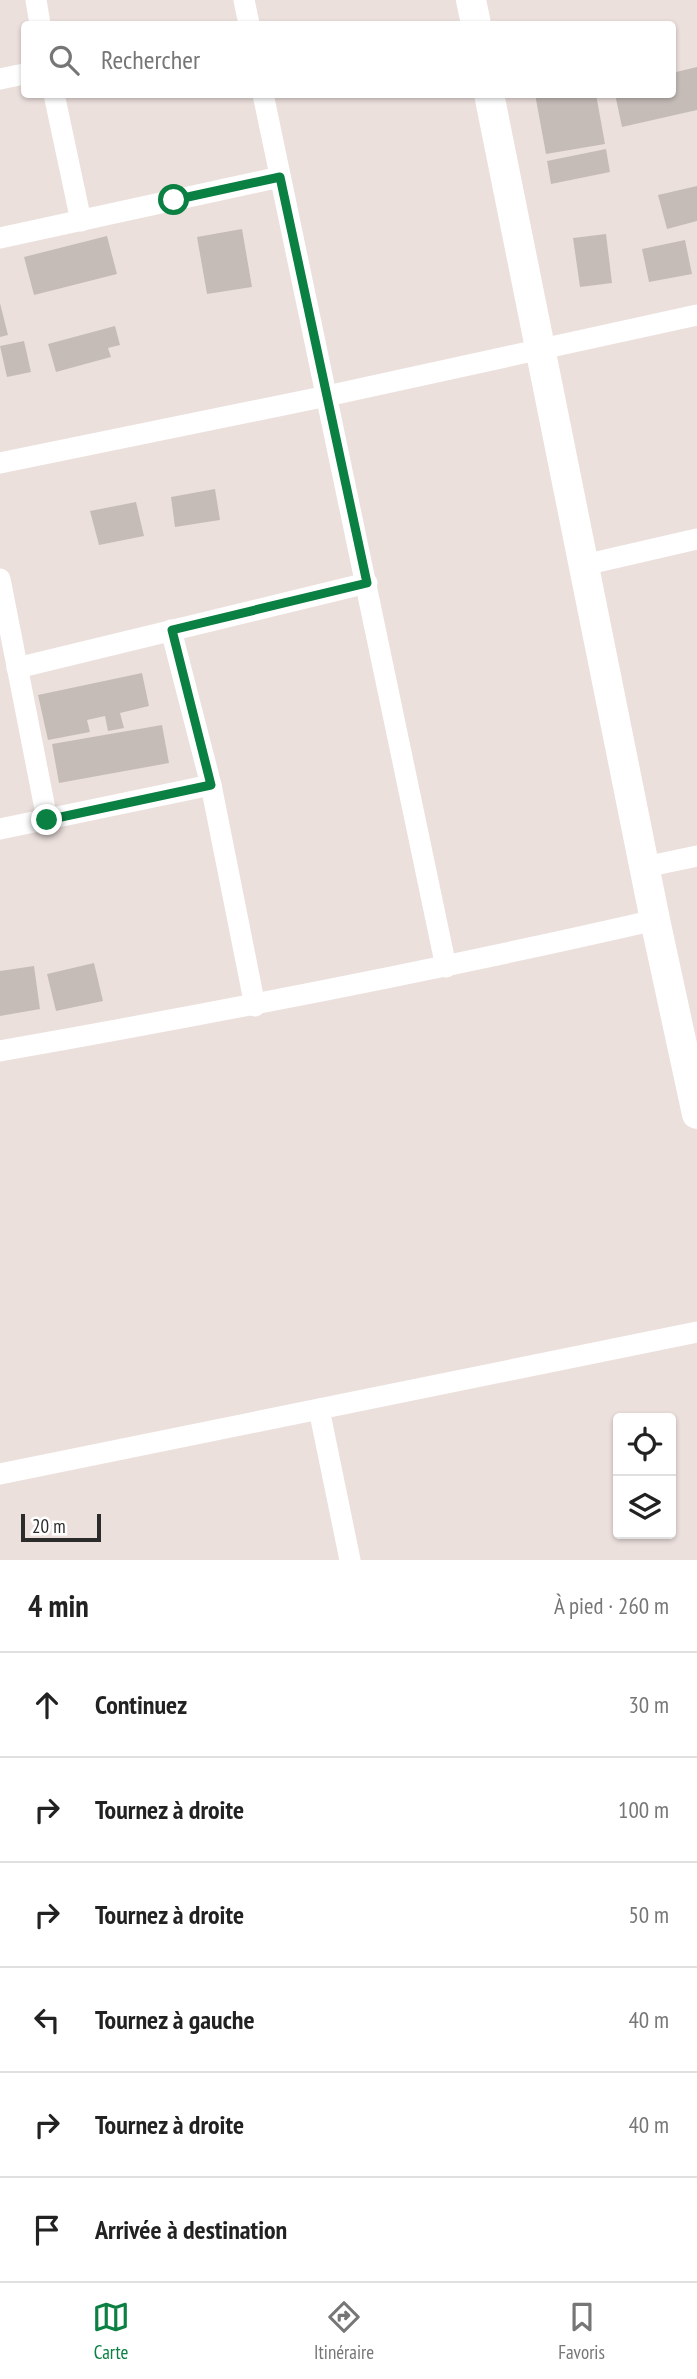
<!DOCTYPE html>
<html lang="fr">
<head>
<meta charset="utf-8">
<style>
  body { margin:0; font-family:"PT Sans Narrow",sans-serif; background:#f2f2f2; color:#222 }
  .controls { position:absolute; right:21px; bottom:21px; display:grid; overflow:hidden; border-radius:7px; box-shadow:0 2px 5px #0004 }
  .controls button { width:63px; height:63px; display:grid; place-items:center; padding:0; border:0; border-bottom:2px solid #e0e0e0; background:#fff; color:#222; font:35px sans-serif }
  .scale { position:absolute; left:21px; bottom:18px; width:80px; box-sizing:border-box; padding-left:7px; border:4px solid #2b2b2b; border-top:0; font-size:19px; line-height:24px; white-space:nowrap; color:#2b2b2b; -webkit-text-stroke:5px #fff; paint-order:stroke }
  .stop { position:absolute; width:21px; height:21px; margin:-16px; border:5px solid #0b8043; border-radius:50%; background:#fff }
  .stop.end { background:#0b8043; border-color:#fff; box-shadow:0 2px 7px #0008 }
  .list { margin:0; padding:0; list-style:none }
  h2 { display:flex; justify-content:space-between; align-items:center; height:91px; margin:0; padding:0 28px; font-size:30px }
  h2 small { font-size:23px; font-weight:400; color:#767676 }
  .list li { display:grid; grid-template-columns:46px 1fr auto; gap:21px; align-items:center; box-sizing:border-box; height:105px; padding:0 28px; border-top:2px solid #e0e0e0 }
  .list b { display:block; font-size:26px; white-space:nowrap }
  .list em { font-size:23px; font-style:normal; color:#767676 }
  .icon { flex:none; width:38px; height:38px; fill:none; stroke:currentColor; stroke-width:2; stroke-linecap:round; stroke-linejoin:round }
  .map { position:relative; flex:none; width:697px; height:1560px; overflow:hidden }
  .search { position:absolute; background:#fff; box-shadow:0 2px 5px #0004; left:21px; right:21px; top:21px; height:77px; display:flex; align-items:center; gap:18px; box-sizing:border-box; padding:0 24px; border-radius:7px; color:#767676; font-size:26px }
  .sheet { height:721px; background:#fff }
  nav { display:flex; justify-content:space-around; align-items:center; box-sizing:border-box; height:98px; border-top:2px solid #e0e0e0; background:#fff; font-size:19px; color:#767676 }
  nav a { display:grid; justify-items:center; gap:4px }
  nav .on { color:#0b8043 }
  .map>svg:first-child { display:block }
  .building { fill:#c5bcb8 }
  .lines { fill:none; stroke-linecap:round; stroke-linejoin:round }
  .street { stroke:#fff; stroke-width:21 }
  .secondary { stroke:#fff; stroke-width:30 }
  .route { stroke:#0b8043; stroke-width:9 }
</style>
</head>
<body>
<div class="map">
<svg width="697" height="1560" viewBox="0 0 697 1560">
  <rect width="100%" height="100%" fill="#ece0dd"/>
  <g class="building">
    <path d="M697,67V110L622,127L615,94H672V73Z"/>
    <path d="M535,94H596L605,144L546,154Z"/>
    <path d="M606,149L610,172L551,184L547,161Z"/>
    <path d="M697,186V221L667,229L658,195Z"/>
    <path d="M242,229L252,287L207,294L197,237Z"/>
    <path d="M606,234L612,283L580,287L573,238Z"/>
    <path d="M107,236L117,274L34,295L24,257Z"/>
    <path d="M685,240L692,274L649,282L642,249Z"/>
    <path d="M0,303L8,335L0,337Z"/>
    <path d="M115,326L120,345L108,348L111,357L56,372L48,344Z"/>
    <path d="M24,341L31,372L7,377L0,346Z"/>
    <path d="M215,489L220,520L175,527L171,497Z"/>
    <path d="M136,502L144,536L99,545L90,511Z"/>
    <path d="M142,673L149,706L120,713L124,728L108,731L105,716L87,720L90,732L48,740L38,695Z"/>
    <path d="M162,725L169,763L59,783L52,744Z"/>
    <path d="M94,963L103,1001L56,1011L47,974Z"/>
    <path d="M34,966L40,1009L0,1016V971Z"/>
  </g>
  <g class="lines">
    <g class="street">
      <path d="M36,0L40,24"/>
      <path d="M244,0L249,24"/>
      <path d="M0,79L24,74"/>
      <path d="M54,94L81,221"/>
      <path d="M263,94L446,967"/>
      <path d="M0,238L280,177"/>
      <path d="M0,463L327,396L697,315"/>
      <path d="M584,565L697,539"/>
      <path d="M0,579L47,819"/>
      <path d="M171,630L211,785L255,1006"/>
      <path d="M17,668L367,583"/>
      <path d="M0,829L211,785"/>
      <path d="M645,867L697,856"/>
      <path d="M0,1051C220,1012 438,970 655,920"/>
      <path d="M319,1409L350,1560"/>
      <path d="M0,1474L697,1332"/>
    </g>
    <g class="secondary">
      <path d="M471,0L476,24"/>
      <path d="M489,94L655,920L697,1114"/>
    </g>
  </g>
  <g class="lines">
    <path class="route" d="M47,820L211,785L172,630L367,583L280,177L174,200"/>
  </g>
</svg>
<div class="controls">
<button><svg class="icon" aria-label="locate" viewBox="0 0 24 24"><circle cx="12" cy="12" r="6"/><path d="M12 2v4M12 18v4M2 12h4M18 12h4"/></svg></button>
<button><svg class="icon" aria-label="layers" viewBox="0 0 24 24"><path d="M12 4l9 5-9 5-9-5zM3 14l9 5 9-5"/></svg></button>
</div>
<div class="scale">20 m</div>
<div class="stop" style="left:174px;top:200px"></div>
<div class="stop end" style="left:47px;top:820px"></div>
<div class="search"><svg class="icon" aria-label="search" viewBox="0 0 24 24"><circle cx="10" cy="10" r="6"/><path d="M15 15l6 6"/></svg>Rechercher</div>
</div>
<section class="sheet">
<h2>4 min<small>À pied · 260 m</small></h2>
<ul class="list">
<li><svg class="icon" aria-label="ahead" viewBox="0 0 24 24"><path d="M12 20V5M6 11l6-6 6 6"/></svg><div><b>Continuez</b></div><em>30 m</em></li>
<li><svg class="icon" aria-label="right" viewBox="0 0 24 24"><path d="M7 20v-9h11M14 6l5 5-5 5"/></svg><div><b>Tournez à droite</b></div><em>100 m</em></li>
<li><svg class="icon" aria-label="right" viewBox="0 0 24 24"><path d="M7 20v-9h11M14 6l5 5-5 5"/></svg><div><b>Tournez à droite</b></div><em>50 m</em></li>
<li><svg class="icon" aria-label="left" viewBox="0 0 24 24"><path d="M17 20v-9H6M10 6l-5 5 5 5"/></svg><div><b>Tournez à gauche</b></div><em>40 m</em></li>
<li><svg class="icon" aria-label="right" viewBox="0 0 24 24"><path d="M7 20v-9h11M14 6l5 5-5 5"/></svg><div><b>Tournez à droite</b></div><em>40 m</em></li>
<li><svg class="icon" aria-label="arrive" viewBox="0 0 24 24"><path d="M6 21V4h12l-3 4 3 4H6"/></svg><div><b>Arrivée à destination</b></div></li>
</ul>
</section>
<nav>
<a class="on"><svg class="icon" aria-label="map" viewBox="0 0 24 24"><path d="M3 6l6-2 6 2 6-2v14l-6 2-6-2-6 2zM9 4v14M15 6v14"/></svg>Carte</a>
<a><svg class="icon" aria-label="directions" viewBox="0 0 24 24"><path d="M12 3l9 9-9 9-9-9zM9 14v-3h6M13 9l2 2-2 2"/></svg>Itinéraire</a>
<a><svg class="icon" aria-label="saved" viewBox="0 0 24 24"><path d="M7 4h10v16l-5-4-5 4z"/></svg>Favoris</a>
</nav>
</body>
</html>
